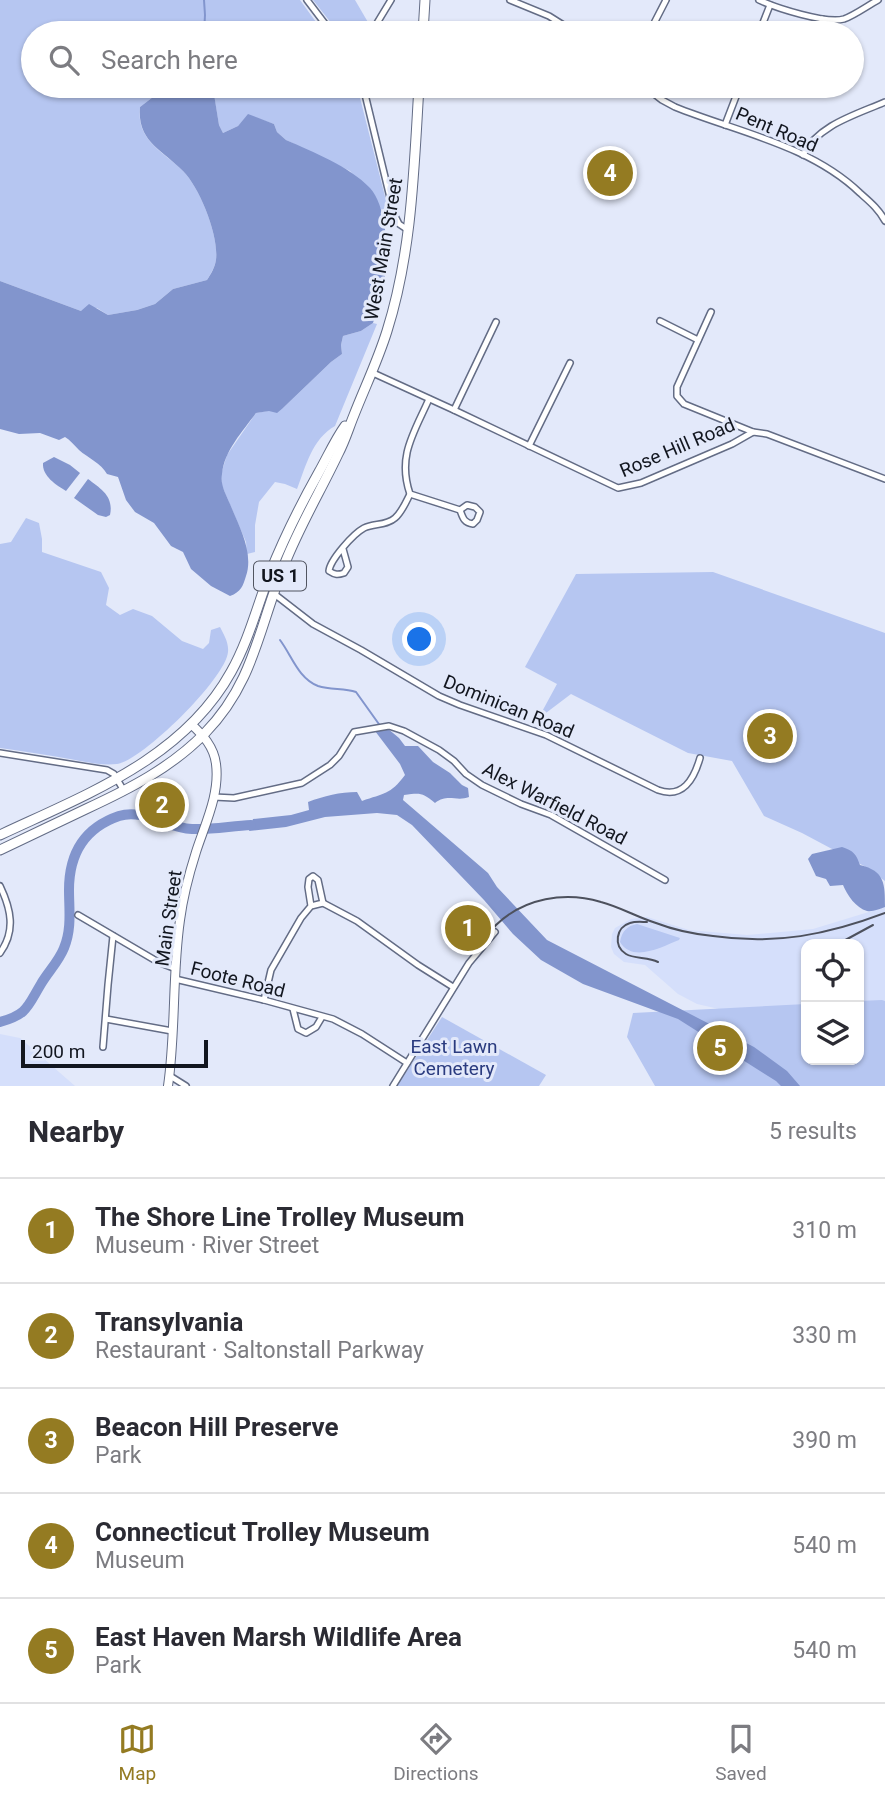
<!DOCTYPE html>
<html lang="en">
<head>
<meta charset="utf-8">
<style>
  body { margin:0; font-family:Roboto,sans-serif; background:#f7f7f7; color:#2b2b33 }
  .controls { position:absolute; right:21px; bottom:21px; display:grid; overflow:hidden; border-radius:14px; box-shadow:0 2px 5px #0004 }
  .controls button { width:63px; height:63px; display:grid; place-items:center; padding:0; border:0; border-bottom:2px solid #e1e1e2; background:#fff; color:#2b2b33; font:35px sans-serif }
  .scale { position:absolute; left:21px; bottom:18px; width:187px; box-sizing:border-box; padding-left:7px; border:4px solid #12161f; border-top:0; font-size:19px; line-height:24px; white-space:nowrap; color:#12161f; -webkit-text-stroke:5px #e3e9fa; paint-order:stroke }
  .you { position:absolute; left:420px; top:640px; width:24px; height:24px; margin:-18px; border:5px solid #fff; border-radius:50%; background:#1a73e8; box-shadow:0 0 0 10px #1a73e833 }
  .badge { display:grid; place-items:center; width:46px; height:46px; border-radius:50%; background:#947b22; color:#fff; font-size:23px; font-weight:700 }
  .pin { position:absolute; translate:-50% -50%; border:4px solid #fff; box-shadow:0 2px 7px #0006 }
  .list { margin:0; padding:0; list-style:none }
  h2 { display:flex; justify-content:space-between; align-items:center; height:91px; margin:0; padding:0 28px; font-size:30px }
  h2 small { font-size:23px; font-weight:400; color:#7c7c81 }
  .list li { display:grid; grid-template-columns:46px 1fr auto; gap:21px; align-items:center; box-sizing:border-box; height:105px; padding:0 28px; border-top:2px solid #e1e1e2 }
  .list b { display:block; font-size:26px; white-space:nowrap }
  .list p { margin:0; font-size:23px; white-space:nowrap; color:#7c7c81 }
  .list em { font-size:23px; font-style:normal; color:#7c7c81 }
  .icon { flex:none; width:38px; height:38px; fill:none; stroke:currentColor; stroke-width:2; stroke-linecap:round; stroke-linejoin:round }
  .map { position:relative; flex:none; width:885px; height:1086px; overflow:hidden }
  .search { position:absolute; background:#fff; box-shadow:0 2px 5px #0004; left:21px; right:21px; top:21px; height:77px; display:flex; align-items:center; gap:18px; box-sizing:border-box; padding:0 24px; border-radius:38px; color:#7c7c81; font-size:26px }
  .sheet { height:616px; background:#fff }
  nav { display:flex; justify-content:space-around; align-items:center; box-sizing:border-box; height:98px; border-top:2px solid #e1e1e2; background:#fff; font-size:19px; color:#7c7c81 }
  nav a { display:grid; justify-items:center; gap:4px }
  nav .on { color:#947b22 }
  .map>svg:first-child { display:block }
  .built { fill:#d5dffb }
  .green { fill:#b6c6f1 }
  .water { fill:#8295cd }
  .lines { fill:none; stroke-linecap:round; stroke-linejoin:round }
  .stream { stroke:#8295cd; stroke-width:2 }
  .river { stroke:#8295cd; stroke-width:10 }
  .minor-casing { stroke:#636c85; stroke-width:8 }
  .secondary-casing { stroke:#636c85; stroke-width:10 }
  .primary-casing { stroke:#636c85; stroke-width:11 }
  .minor { stroke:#fff; stroke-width:5 }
  .secondary { stroke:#fff; stroke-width:8 }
  .primary { stroke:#fff; stroke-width:9 }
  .tram { stroke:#4d515d; stroke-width:2 }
  .labels { text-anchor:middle; stroke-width:6; stroke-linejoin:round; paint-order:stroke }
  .shield { fill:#e3e9fa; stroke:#515561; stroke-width:2 }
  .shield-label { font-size:18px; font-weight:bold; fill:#12161f }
  .street-label { font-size:19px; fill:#12161f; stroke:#e3e9fa }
  .park-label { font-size:19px; fill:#2a3b7f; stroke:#e3e9fa }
</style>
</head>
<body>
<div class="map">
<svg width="885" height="1086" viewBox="0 0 885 1086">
  <rect width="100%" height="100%" fill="#e3e9fa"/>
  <g class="built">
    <path d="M885,907V1001L859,1002V944H806V1006L719,1009L697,1004L678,994L645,965L624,962L614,954L611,947L612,934L615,928L631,919L647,917L689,930L747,935L813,929Z"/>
    <path d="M0,1034L20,1038L75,1086H0Z"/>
  </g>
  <g class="green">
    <path d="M0,0H300L324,33H33V86H170L166,89H159L153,97L140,107C136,141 163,151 183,171C200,188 219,236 216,260C215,267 211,273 207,280L173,289L155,304L137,310L108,315L97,308L81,311L0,281Z"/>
    <path d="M313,0H355L369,24L364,33H339Z"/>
    <path d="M175,86H357L393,228H385L382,210L350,171L286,140L277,132L274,124L248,115L238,126L223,133L219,125L213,89C202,94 186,91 175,86Z"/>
    <path d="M373,323L377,324L335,426C312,439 306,466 297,489L285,484L275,482L259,502L255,525V552L247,554L246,542L222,486L221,474L227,455L256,413L283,408L331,362L342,354L341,345L343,336L361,331Z"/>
    <path d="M26,518L39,523L42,539V552L101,572L109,588L106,605L120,615L133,609L152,616L182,641L203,649L209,643L211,630L220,627C224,635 229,643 228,652C226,678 142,761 117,764C100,766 81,761 64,758C43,754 21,751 0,748V544L11,542Z"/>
    <path d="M713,572L885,633V881L864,866L802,833L764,816L732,761L688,753L571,694L538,719L557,684L525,667L576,574Z"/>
    <path d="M637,924L680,938L679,940C661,947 633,963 620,942C622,931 627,926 637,924Z"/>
    <path d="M882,1000L885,1001V1086H655L627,1037L633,1013L806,1004V1060H859V1001Z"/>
    <path d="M442,1017L546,1075L539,1086H397Z"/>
  </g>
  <g class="water">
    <path d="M170,86C184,87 199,96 213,88L219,125L223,133L238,126L248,114L274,124L277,132L286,140C313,152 349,166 370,188C378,197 382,211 384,222C390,261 385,287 373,323L361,331L343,336L341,345L342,354L331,362L283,408L277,413L269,411L256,413C243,431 224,451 222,474C220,485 226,494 230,504C239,526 254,553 246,576C243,586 241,592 230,596L211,586L191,569L183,552L171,546L154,523L135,512L126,500L118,477L107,474C101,463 88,458 79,450C74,445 70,440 65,437L59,440L40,433L19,434L0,429V281L81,311L89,304L108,315L137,310L155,304L173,289L207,280C211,274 215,267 216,260C219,236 200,188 183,171C163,150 137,142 140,107L153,97L159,89H166Z"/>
    <path d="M54,457L70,465L80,473L66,491C56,485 42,476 43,463Z"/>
    <path d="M88,479C101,489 114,496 110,515L106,517L98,515L74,498Z"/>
    <path d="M387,728L399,738L405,746H418L433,762L450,773L462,785L468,788L469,797C456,802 448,793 435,803C422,792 420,793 404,795L403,800L488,873L497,887L547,940L754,1047L787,1071L800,1086H781L776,1081L678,1019L583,984L541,960L513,934L484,900L412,825L397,815L377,813L325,817L286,827L249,831L253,819L291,815L309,810L308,802C324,796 340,792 357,792L362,801C384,793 390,795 405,775L400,764L375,731Z"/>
    <path d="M842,847C854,851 856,854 860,865C885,871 885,884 885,907C879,909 873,912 867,911C856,908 847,895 843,885L830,886L826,879L816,876L808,859L812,854Z"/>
  </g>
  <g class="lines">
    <g class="stream">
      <path d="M204,0L205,15L204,33"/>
      <path d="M280,640C292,656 298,678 318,686C331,690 344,688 356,692L381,727"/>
    </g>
    <path class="river" d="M0,1022C28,1014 27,1007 41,984C48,972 59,961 64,948C72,929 69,909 69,890C69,854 84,828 119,816C143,808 167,828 192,829C211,830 231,826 251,825"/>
    <defs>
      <g id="minor">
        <path d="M307,0L332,33"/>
        <path d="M510,0L549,16L576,33"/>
        <path d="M759,0C776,8 826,24 844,19C855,15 867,6 878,0"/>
        <path d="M822,19L824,33"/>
        <path d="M371,33L391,0"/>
        <path d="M649,33L666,0"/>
        <path d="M759,33L770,5"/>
        <path d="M363,86L394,214L399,224L408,230"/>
        <path d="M644,86L662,100L675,107C737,132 810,145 860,193C869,201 879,209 885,221"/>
        <path d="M725,125L740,86"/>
        <path d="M803,155C818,125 855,115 885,102"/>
        <path d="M711,312L677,387V396L684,404L753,432"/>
        <path d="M660,321L698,340"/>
        <path d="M373,373L454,410L618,488L641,483L732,444L753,432L767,434L885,479"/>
        <path d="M429,399C414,433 397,456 410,494L460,510L467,505L475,507L480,512L477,520L473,524C464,523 463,518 460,510"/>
        <path d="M454,410L496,322"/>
        <path d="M529,446L570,363"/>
        <path d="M343,549L348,567L344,573C338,575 335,575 329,571C330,560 353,534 364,528C374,523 386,526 395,518C402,512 406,502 410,494"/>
        <path d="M273,593L313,624L361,650L439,696L460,705L546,735L658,790C683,799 694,779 700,758"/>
        <path d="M0,753L107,770L114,774L124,791"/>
        <path d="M214,797L234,798L302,783L330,765L339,756L354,732L389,726L404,731L439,750L454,761L466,774L482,785L521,804L551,815L665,880"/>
        <path d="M0,886C11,909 16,931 0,953"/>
        <path d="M323,903L357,921L418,965L453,987"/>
        <path d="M78,915L158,962L176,969"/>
        <path d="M175,979L264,1000L333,1019L362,1034L407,1063"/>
        <path d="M264,1000L271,970L301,918L311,906L323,903L318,880L313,876L309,879L308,887L311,906"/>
        <path d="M293,1009L298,1029L306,1033L316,1027L322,1017"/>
        <path d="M106,1019L172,1031"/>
        <path d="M103,1047L108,985L113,936"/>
        <path d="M170,1076L186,1086"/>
        <path d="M393,1086L469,963L495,932"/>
      </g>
      <path id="secondary" d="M168,1086C176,1031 172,975 180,920C183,897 189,874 196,852C205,824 220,794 216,764C214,747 203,735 191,724"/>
      <g id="primary">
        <path d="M423,33L425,0"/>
        <path d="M0,835C85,795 183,759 231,672C249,640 257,606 270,573C284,538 301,504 319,472C328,456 335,440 345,426"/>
        <path d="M0,850C29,836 57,823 86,809C129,789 171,768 205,733C255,682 259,625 285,563C300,525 321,490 338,454C345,441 349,427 354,415C365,387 378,360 387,331C412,252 414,168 419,86"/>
      </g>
    </defs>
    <use href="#minor" class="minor-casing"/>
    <use href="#secondary" class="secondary-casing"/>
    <use href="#primary" class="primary-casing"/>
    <use href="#minor" class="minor"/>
    <use href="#secondary" class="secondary"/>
    <use href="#primary" class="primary"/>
    <g class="tram">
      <path d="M647,922C642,922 636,921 630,923C616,927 613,946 626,954C634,959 648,957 658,962"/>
      <path d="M838,944L873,925"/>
      <path d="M479,945C485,939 490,931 496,925C524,898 565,891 601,902C620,907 637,917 656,923C674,930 693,934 713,936C775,945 827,935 885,913"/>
    </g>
  </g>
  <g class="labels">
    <rect class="shield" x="254" y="561.5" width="52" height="29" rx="5"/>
    <g class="shield-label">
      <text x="280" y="582">US 1</text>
    </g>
    <g class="street-label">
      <text transform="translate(777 129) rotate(23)" y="7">Pent Road</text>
      <text transform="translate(383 249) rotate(-80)" y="7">West Main Street</text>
      <text transform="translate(677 447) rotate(-23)" y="7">Rose Hill Road</text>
      <text transform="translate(509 706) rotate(22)" y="7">Dominican Road</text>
      <text transform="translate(555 803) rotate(27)" y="7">Alex Warfield Road</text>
      <text transform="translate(168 918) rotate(-82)" y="7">Main Street</text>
      <text transform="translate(238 979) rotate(14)" y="7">Foote Road</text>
    </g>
    <g class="park-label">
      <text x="454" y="1053">East Lawn<tspan x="454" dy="22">Cemetery</tspan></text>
    </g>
  </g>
</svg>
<div class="controls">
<button><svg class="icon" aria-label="locate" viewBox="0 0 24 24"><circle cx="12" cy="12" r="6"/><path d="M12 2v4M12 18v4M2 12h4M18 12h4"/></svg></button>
<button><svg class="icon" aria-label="layers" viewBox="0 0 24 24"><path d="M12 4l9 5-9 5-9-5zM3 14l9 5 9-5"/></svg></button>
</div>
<div class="scale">200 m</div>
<div class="you"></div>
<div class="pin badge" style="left:468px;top:928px">1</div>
<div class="pin badge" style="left:162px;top:805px">2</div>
<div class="pin badge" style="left:770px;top:736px">3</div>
<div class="pin badge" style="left:610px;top:173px">4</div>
<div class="pin badge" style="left:720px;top:1048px">5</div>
<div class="search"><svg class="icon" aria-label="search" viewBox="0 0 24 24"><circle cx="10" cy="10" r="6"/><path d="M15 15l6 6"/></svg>Search here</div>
</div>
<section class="sheet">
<h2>Nearby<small>5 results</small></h2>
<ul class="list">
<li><span class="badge">1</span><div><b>The Shore Line Trolley Museum</b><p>Museum · River Street</p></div><em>310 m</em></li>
<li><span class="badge">2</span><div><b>Transylvania</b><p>Restaurant · Saltonstall Parkway</p></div><em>330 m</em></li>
<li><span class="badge">3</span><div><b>Beacon Hill Preserve</b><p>Park</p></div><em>390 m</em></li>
<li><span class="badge">4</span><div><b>Connecticut Trolley Museum</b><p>Museum</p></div><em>540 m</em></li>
<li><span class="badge">5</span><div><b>East Haven Marsh Wildlife Area</b><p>Park</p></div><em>540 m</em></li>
</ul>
</section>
<nav>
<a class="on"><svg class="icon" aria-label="map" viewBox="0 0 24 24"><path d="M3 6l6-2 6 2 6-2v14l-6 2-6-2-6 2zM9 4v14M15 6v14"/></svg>Map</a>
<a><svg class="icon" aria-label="directions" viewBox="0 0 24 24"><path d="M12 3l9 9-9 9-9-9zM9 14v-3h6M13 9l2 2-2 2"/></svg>Directions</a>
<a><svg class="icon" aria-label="saved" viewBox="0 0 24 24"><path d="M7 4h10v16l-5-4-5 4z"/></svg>Saved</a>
</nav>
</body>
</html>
